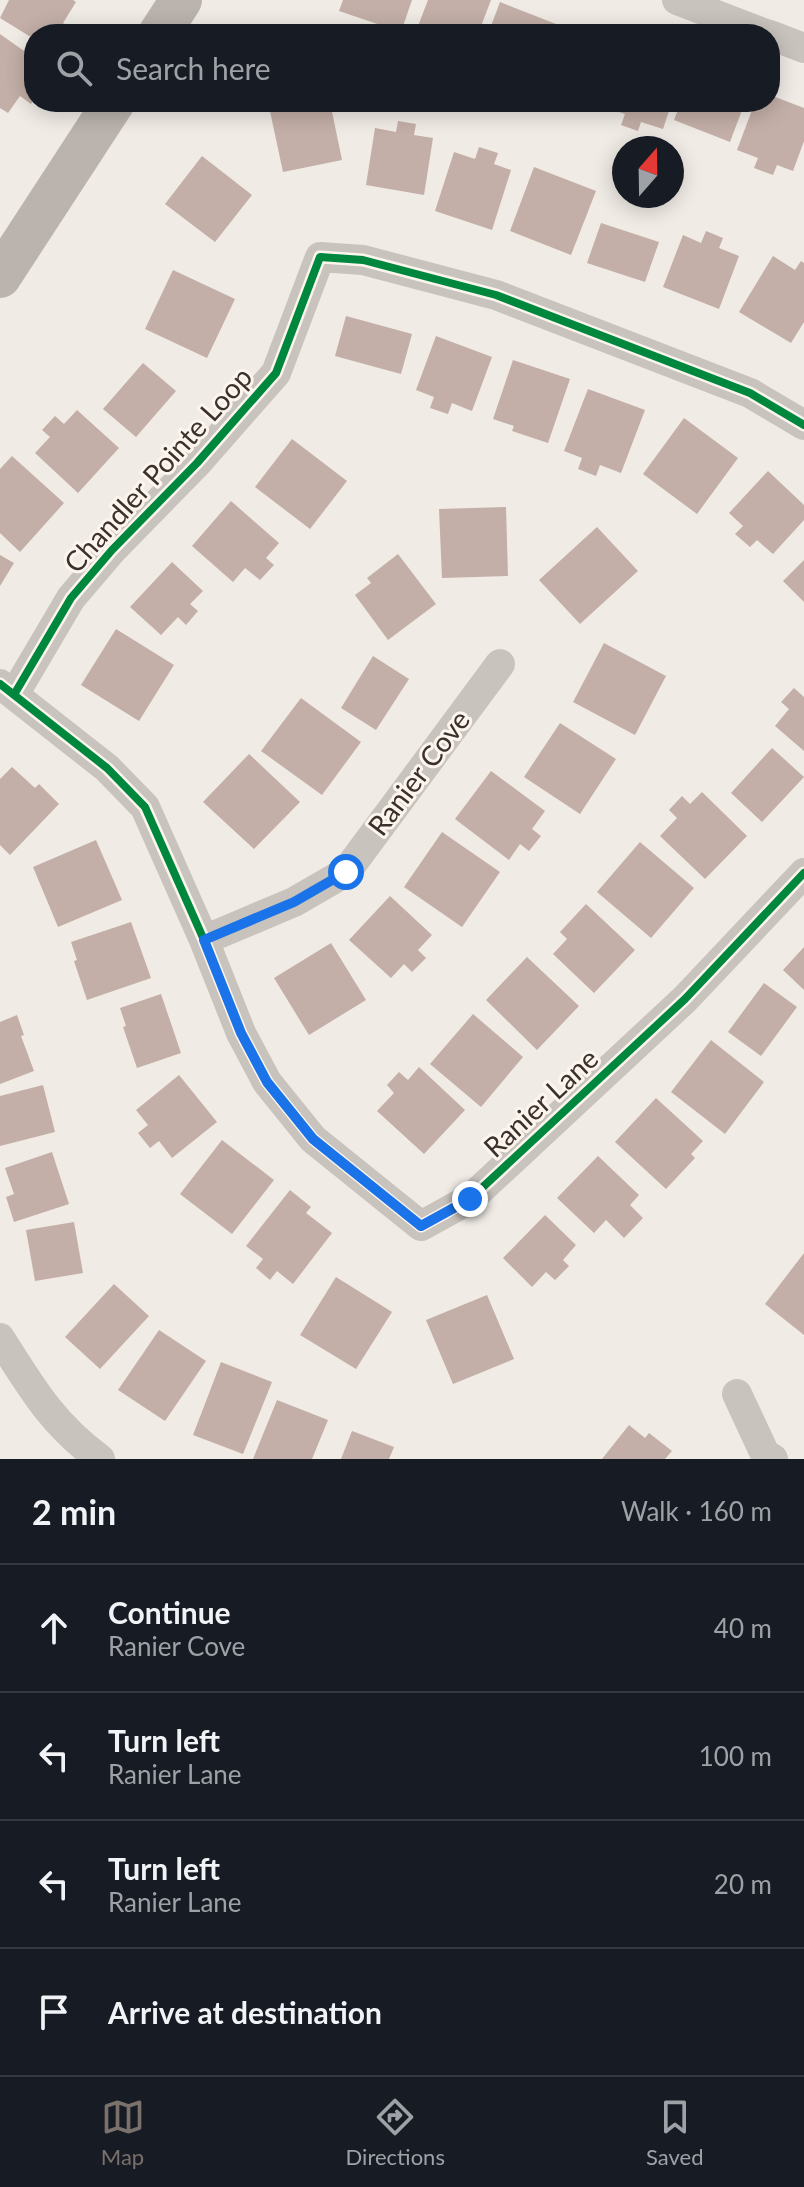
<!DOCTYPE html>
<meta charset="utf-8">
<style>
:root{--surface:#171b24;--page:#20242c;--text:#f1f3f6;--muted:#9ea1a6;--line:#363941;--accent:#7a716c}
body{margin:0;font-family:Lato,sans-serif;background:var(--page);color:var(--text)}
.compass{position:absolute;left:612px;top:136px;width:72px;height:72px;border-radius:50%;background:var(--surface);box-shadow:0 4px 20px #0003;rotate:20deg}
.stop{position:absolute;width:24px;height:24px;margin:-18px;border:6px solid #1a73e8;border-radius:50%;background:#fff}
.stop.end{background:#1a73e8;border-color:#fff;box-shadow:0 2px 8px #0008}
.list{margin:0;padding:0;list-style:none}
h2{display:flex;justify-content:space-between;align-items:center;height:104px;margin:0;padding:0 32px;font-size:34px}
h2 small{font-size:26px;font-weight:400;color:var(--muted)}
.list li{display:grid;grid-template-columns:52px 1fr auto;gap:24px;align-items:center;box-sizing:border-box;height:128px;padding:0 32px;border-top:2px solid var(--line)}
.list b{display:block;font-size:30px;white-space:nowrap}
.list p{margin:0;font-size:26px;white-space:nowrap;color:var(--muted)}
.list em{font-size:26px;font-style:normal;color:var(--muted)}
.icon{flex:none;width:44px;height:44px;fill:none;stroke:currentColor;stroke-width:2;stroke-linecap:round;stroke-linejoin:round}
.map{position:relative;flex:none;width:804px;height:1459px;overflow:hidden}
.search{position:absolute;background:var(--surface);box-shadow:0 4px 20px #0003;left:24px;right:24px;top:24px;height:88px;display:flex;align-items:center;gap:20px;box-sizing:border-box;padding:0 28px;border-radius:32px;color:var(--muted);font-size:30px}
.sheet{height:616px;background:var(--surface)}
nav{display:flex;justify-content:space-around;align-items:center;box-sizing:border-box;height:112px;border-top:2px solid var(--line);background:var(--surface);font-size:22px;color:var(--muted)}
nav a{display:grid;justify-items:center;gap:4px}
nav .on{color:var(--accent)}
.map>svg:first-child{display:block}
</style>
<div class="map">
<svg width="804" height="1459" viewBox="0 0 804 1459">
<rect width="100%" height="100%" fill="#f0ebe5"/>
<!-- building -->
<path fill="#c3afa7" d="M9 0H73L76 2 63 23 67 25 61 34H34V39L0 18Z
M343 0H412L401 32 339 11Z
M428 0H491L478 34H415Z
M500 2 556 24 552 34H488Z
M569 24 597 34H565Z
M0 34 34 58V99L31 104 20 96 8 113 0 108Z
M770 95 804 108V141L793 171 777 165 773 175 754 168 758 158 737 150 755 102H770Z
M268 102H330L342 160 283 172Z
M609 102H672L663 129 641 122 638 131 621 125 625 114 607 108Z
M681 102H745L730 142 674 120Z
M398 121 416 124 414 135 433 138 424 195 366 185 375 128 396 132Z
M479 147 498 153 494 164 511 170 492 230 435 211 454 152 475 159Z
M202 156 252 195 215 242 165 204Z
M534 167 596 191 571 255 510 231Z
M601 223 659 242 645 282 587 263Z
M706 231 723 238 719 248 739 256 719 309 663 287 683 235 701 243Z
M773 256 795 270 801 261 804 263V322L791 343 739 312Z
M173 270 235 299 207 358 145 329Z
M346 316 412 334 401 374 335 356Z
M436 336 492 357 472 411 452 403 448 414 430 408 434 397 416 390Z
M513 360 570 379 548 443 512 431 514 426 493 419Z
M143 363 176 391 136 437 103 409Z
M588 389 645 410 621 473 600 465 596 476 578 469 582 458 564 451Z
M77 410 119 448 78 493 35 453 50 437 42 430 55 416 64 424Z
M684 418 738 458 697 514 643 474Z
M292 439 347 481 310 529 255 487Z
M12 456 64 503 20 552 0 533V469Z
M768 471 804 505V520L773 554 757 540 750 547 735 534 743 526 729 513Z
M231 501 279 543 266 558 274 565 260 580 245 568 233 582 192 546Z
M506 507 508 576 442 578 439 509Z
M597 527 638 571 580 624 539 580Z
M398 554 436 604 388 640 355 595 371 583 367 578Z
M0 555 14 563 0 586Z
M804 560V602L783 581Z
M172 562 203 591 190 604 198 611 186 625 178 617 161 635 130 607Z
M116 629 174 665 139 721 81 685Z
M604 643 666 676 635 735 573 702Z
M373 656 409 679 376 730 341 708Z
M794 688 804 697V751L775 726 789 709 781 702Z
M301 698 361 742 322 795 261 751Z
M560 723 616 759 580 814 524 777Z
M772 748 804 777 762 822 731 793Z
M249 754 300 802 254 849 203 802Z
M12 767 35 788 39 784 59 804 10 855 0 845V779Z
M491 771 545 811 532 829 541 836 529 851 520 844 509 860 455 819Z
M702 792 747 836 705 879 660 836 677 818 669 810 682 796 690 804Z
M442 832 500 872 462 927 404 887Z
M96 840 122 900 58 927 33 867Z
M640 842 694 888 651 938 597 892Z
M390 896 432 935 418 950 426 958 412 972 404 964 391 978 349 940Z
M586 904 635 950 594 993 553 954 567 939 560 932Z
M131 922 151 978 87 1000 74 961 77 960 71 942Z
M331 943 366 1000 309 1035 274 978Z
M804 947V990L783 970Z
M527 957 579 1006 537 1050 486 1000Z
M764 983 797 1007 761 1056 728 1032Z
M161 994 181 1053 137 1068 123 1027 126 1026 120 1008Z
M473 1014 523 1057 481 1107 430 1064Z
M17 1015 24 1035 21 1036 34 1071 0 1084V1022Z
M711 1040 764 1082 725 1134 671 1092Z
M419 1067 465 1110 424 1154 377 1111 394 1093 387 1085 399 1072 408 1080Z
M179 1075 217 1122 172 1158 159 1141 150 1148 138 1133 148 1125 136 1110Z
M43 1085 55 1132 0 1146V1096Z
M656 1098 703 1141 691 1154 695 1158 666 1189 615 1142Z
M222 1140 274 1180 232 1234 180 1194Z
M52 1152 69 1204 14 1222 6 1197 14 1194 5 1168Z
M598 1156 639 1195 630 1205 643 1218 624 1238 606 1220 594 1233 557 1198Z
M290 1190 311 1207 306 1213 332 1233 293 1284 277 1271 270 1280 256 1268 263 1259 246 1246Z
M545 1215 576 1245 563 1260 569 1266 555 1280 546 1272 532 1287 503 1258Z
M74 1222 83 1273 35 1281 26 1230Z
M804 1253V1335L765 1304Z
M336 1277 392 1312 356 1369 300 1335Z
M114 1284 149 1316 100 1369 65 1337Z
M487 1295 514 1359 453 1384 426 1320Z
M159 1330 206 1361 165 1421 118 1390Z
M221 1362 272 1382 243 1454 193 1435Z
M277 1400 328 1420 312 1459H253Z
M629 1425 645 1438 649 1433 672 1451 665 1459H602Z
M352 1431 394 1447 389 1459H341Z"/>
<g fill="none" stroke-linecap="round" stroke-linejoin="round">
<!-- street -->
<path stroke="#c9c3be" stroke-width="30" d="M677 0 766 34
M770 35 804 48
M0 684 107 768 145 807 204 940 241 1033 267 1082 313 1139 421 1226 470 1199 685 999 804 873
M15 693 71 598 112 550 197 463 276 373 320 257 363 260 496 295 750 393 804 425
M204 940 294 902 346 872 500 664
M0 1338C31 1387 52 1424 100 1459
M737 1394 765 1454 773 1459"/>
<!-- secondary -->
<path stroke="#bab3ae" stroke-width="42" d="M159 34 181 0
M0 277 114 102"/>
<!-- cycleway casing -->
<g stroke="#fbf5ee" stroke-width="13">
<path id="cycleway" d="M0 684 107 768 145 807 204 940 241 1033 267 1082 313 1139 421 1226 470 1199 685 999 804 873
M15 693 71 598 112 550 197 463 276 373 320 257 363 260 496 295 750 393 804 425"/>
</g>
<!-- cycleway -->
<use href="#cycleway" stroke="#00873e" stroke-width="8"/>
</g>
<g fill="none" stroke-linecap="round" stroke-linejoin="round">
<!-- route -->
<path stroke="#1a73e8" stroke-width="10" d="M346 872 294 902 204 940 241 1033 267 1082 313 1139 421 1226 470 1199"/>
</g>
<g text-anchor="middle" stroke-width="6" stroke-linejoin="round" paint-order="stroke">
<!-- street labels -->
<g font-size="28" fill="#3b302b" stroke="#fbf5ee">
<text transform="translate(158 470) rotate(-48)" y="10">Chandler Pointe Loop</text>
<text transform="translate(419 773) rotate(-53)" y="10">Ranier Cove</text>
<text transform="translate(541 1103) rotate(-43)" y="10">Ranier Lane</text>
</g>
</g>
</svg>
<svg class="compass" viewBox="-18 -18 36 36"><path d="M0-13l5 13h-10z" fill="#e53935"/><path d="M0 13l5-13h-10z" fill="#9ea1a6"/></svg>
<div class="stop" style="left:346px;top:872px"></div>
<div class="stop end" style="left:470px;top:1199px"></div>
<div class="search"><svg class="icon" aria-label="search" viewBox="0 0 24 24"><circle cx="10" cy="10" r="6"/><path d="M15 15l6 6"/></svg>Search here</div>
</div>
<section class="sheet">
<h2>2 min<small>Walk · 160 m</small></h2>
<ul class="list">
<li><svg class="icon" aria-label="ahead" viewBox="0 0 24 24"><path d="M12 20V5M6 11l6-6 6 6"/></svg><div><b>Continue</b><p>Ranier Cove</p></div><em>40 m</em></li>
<li><svg class="icon" aria-label="left" viewBox="0 0 24 24"><path d="M17 20v-9H6M10 6l-5 5 5 5"/></svg><div><b>Turn left</b><p>Ranier Lane</p></div><em>100 m</em></li>
<li><svg class="icon" aria-label="left" viewBox="0 0 24 24"><path d="M17 20v-9H6M10 6l-5 5 5 5"/></svg><div><b>Turn left</b><p>Ranier Lane</p></div><em>20 m</em></li>
<li><svg class="icon" aria-label="arrive" viewBox="0 0 24 24"><path d="M6 21V4h12l-3 4 3 4H6"/></svg><div><b>Arrive at destination</b></div></li>
</ul>
</section>
<nav>
<a class="on"><svg class="icon" aria-label="map" viewBox="0 0 24 24"><path d="M3 6l6-2 6 2 6-2v14l-6 2-6-2-6 2zM9 4v14M15 6v14"/></svg>Map</a>
<a><svg class="icon" aria-label="directions" viewBox="0 0 24 24"><path d="M12 3l9 9-9 9-9-9zM9 14v-3h6M13 9l2 2-2 2"/></svg>Directions</a>
<a><svg class="icon" aria-label="saved" viewBox="0 0 24 24"><path d="M7 4h10v16l-5-4-5 4z"/></svg>Saved</a>
</nav>
